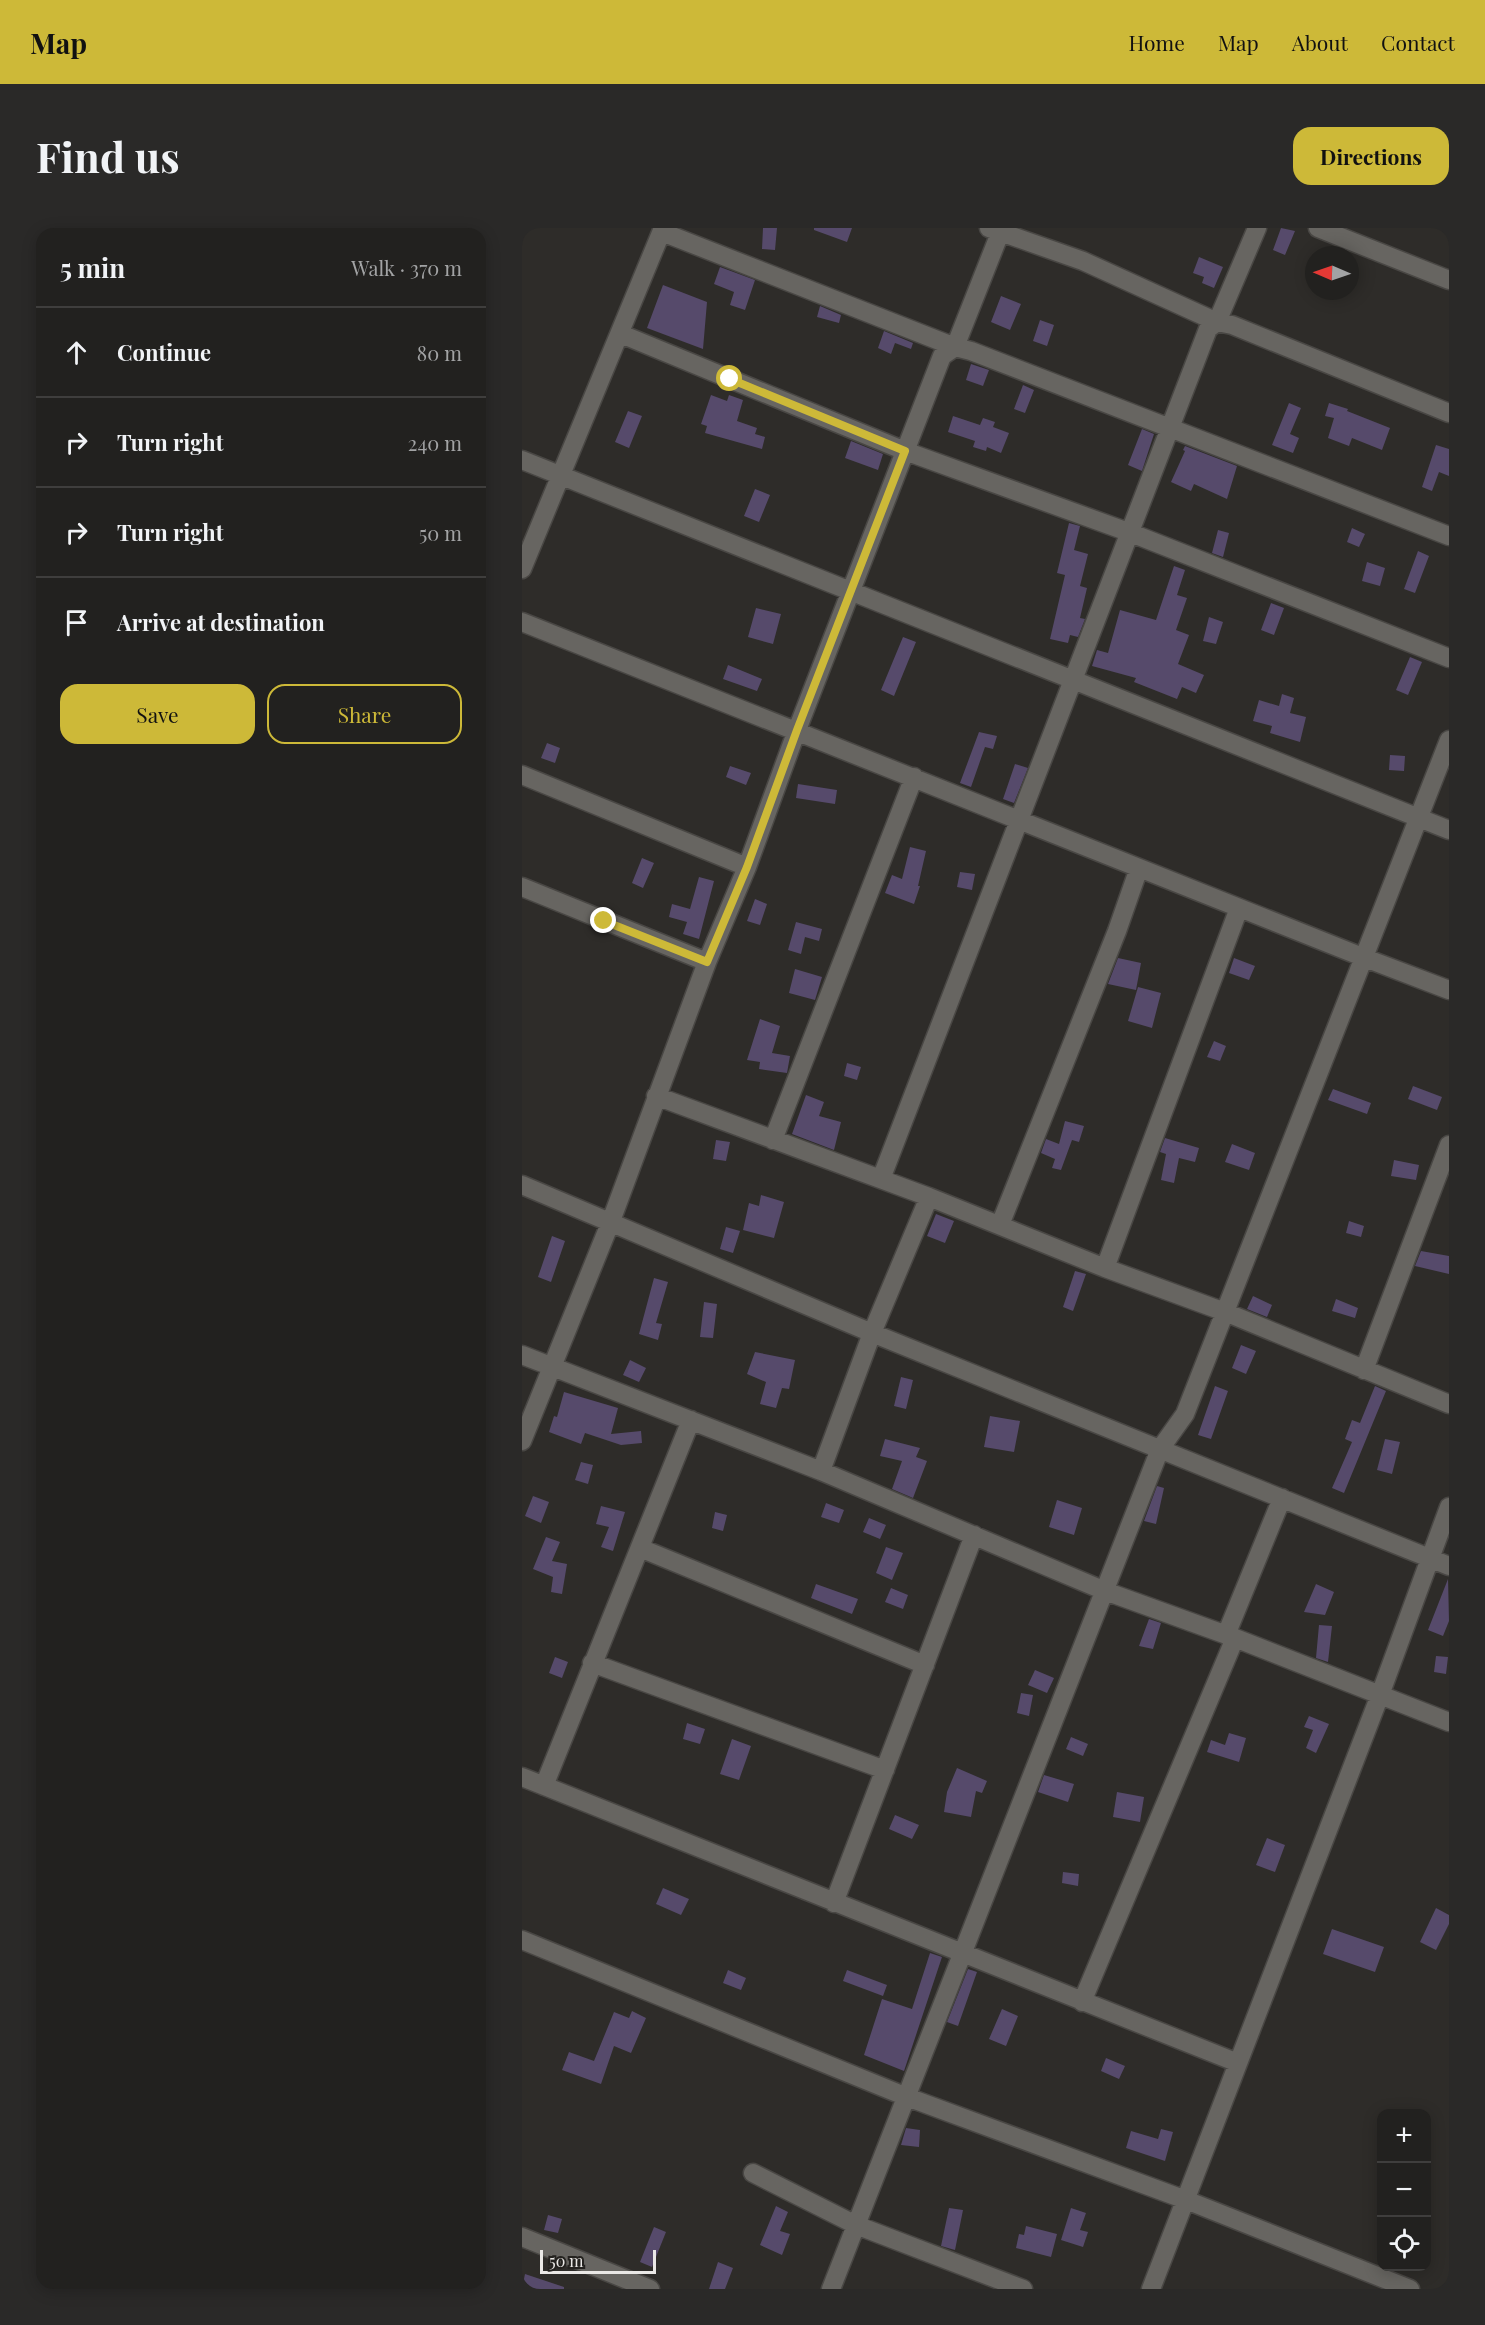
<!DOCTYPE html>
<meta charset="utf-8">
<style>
:root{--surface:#22211f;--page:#2a2928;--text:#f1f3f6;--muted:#a2a3a4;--line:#3f3e3d;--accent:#cdb938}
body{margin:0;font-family:"Playfair Display",serif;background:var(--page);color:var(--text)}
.controls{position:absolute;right:18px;bottom:18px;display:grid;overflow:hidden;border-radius:12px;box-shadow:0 3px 15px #0003}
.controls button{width:54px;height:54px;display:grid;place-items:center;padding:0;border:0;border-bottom:2px solid var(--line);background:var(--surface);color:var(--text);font:30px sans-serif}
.compass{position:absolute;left:783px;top:18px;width:54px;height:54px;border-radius:50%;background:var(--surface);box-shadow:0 3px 15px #0003;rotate:272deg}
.scale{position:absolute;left:18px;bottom:15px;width:116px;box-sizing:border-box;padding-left:6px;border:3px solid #eae8e6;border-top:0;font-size:16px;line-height:21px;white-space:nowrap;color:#eae8e6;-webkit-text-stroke:4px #24221f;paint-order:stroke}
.stop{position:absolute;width:18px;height:18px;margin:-14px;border:4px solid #cdb938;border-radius:50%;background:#fff}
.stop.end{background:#cdb938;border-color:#fff;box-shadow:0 2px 6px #0008}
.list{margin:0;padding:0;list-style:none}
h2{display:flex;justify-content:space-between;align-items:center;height:78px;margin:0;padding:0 24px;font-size:26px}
h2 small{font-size:20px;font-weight:400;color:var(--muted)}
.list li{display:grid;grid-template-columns:39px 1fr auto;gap:18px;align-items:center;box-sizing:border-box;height:90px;padding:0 24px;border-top:2px solid var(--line)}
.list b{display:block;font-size:22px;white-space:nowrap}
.list em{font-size:20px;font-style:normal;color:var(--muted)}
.actions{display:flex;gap:12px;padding:18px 24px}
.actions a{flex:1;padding:14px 0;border:2px solid var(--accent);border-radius:18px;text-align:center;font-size:21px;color:var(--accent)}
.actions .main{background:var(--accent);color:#111}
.icon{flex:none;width:33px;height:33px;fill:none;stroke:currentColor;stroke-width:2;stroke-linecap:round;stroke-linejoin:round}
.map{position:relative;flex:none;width:927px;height:2061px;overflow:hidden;border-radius:18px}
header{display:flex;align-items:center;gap:36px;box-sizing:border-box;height:84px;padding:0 30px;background:var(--accent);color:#111}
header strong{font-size:28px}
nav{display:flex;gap:33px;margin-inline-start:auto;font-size:21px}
.intro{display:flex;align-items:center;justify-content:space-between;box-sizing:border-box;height:144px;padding:0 36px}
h1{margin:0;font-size:42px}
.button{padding:15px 27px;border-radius:18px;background:var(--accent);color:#111;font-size:21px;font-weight:700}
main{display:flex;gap:36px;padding:0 36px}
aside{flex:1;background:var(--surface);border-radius:18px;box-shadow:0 3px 15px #0003}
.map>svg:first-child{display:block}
</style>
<header>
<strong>Map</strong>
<nav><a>Home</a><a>Map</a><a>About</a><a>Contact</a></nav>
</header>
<div class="intro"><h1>Find us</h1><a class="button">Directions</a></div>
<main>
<aside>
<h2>5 min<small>Walk · 370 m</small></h2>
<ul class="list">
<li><svg class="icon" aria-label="ahead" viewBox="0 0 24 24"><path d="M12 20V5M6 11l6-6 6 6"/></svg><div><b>Continue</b></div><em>80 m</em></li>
<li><svg class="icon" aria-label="right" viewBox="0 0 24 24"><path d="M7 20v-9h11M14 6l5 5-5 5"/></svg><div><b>Turn right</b></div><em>240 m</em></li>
<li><svg class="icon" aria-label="right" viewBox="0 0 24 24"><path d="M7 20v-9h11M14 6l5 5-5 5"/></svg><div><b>Turn right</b></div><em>50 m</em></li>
<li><svg class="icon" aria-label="arrive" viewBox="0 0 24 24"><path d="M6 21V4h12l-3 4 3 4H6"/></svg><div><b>Arrive at destination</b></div></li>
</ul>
<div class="actions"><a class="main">Save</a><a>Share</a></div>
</aside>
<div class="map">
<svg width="927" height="2061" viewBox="0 0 927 2061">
<rect width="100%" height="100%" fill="#2e2c29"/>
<!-- building -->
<path fill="#564a6b" d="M241 0H255L253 22 240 21Z
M292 0H330L325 14 292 2Z
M759 0 773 3 763 27 751 22Z
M677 29 701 39 692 60 680 55 682 49 671 45Z
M198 39 233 52 223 82 208 77 212 64 192 56Z
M141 57 185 74 181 121 125 100Z
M479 68 499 76 488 102 469 94Z
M298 78 319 87 317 95 295 89Z
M518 92 532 97 525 118 511 113Z
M362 103 391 115 389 121 373 115 369 126 356 120Z
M449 136 467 142 461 158 444 152Z
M501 157 512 162 503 185 492 181Z
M189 167 205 173 207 167 221 172 215 193 235 200 233 206 243 209 240 221 183 205 185 198 179 196Z
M767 175 779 180 768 206 777 210 771 225 750 217Z
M807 175 826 181 825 183 868 200 860 222 830 210 827 218 806 210 812 190 803 188Z
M106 183 120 188 107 220 93 214Z
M431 188 458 197 461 190 473 194 471 199 487 205 479 225 465 219 464 223 451 219 453 213 426 204Z
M620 201 632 206 620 243 606 237Z
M329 213 361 226 356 242 323 230Z
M914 217 927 221V248L917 244 910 263 900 259Z
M663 218 715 238 705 271 672 256 669 263 649 254 663 223 661 222Z
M233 261 248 267 237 294 222 288Z
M547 295 558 298 552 322 566 326 558 358 565 360 558 390 563 391 556 409 548 407 546 415 528 411 543 347 535 345Z
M830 300 843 306 837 319 825 314Z
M696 302 707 305 701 329 690 325Z
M896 323 907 328 893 365 882 361Z
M845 334 863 340 858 358 840 353Z
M652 338 663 342 655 367 665 370 654 402 667 407 656 436 682 447 674 465 660 459 655 471 612 454 614 450 570 438 575 422 586 425 598 382 634 392Z
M749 375 762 380 752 407 739 402Z
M234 380 259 386 251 416 226 409Z
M687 389 701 394 694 416 681 413Z
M381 409 394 414 372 468 359 462Z
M888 429 900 434 886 467 874 462Z
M206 437 240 451 235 463 201 451Z
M760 466 772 470 768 485 784 489 778 514 748 505 750 498 731 493 737 472 757 478Z
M457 504 475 508 471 521 463 519 449 559 438 555Z
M25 515 38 520 33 535 19 530Z
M868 527 883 528 882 543 867 542Z
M493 536 506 540 492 575 481 571Z
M208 538 229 545 224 557 204 549Z
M276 556 315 562 313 576 274 570Z
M388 619 404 623 396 658H398L392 676 363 665 370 647 380 651Z
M120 630 132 635 121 660 110 655Z
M438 644 453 646 450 662 435 659Z
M177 649 192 653 177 711 161 706 165 694 147 689 150 676 168 681Z
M233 671 245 676 238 697 225 693Z
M274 694 300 701 297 713 283 709 279 726 266 722Z
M596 730 619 735 614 762 586 756Z
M712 730 733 738 727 752 707 745Z
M273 741 300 749 293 772 267 765Z
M616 759 639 765 630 800 606 793Z
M238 791 258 798 250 825 268 828 265 845 237 841 238 834 225 832Z
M692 813 704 818 698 833 685 829Z
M325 835 339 839 335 852 322 848Z
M891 858 920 869 915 882 886 871Z
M811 861 849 875 845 886 806 872Z
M284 867 302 874 297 888 319 894 312 922 270 906Z
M543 893 562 898 557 914 550 912 539 942 530 940 533 931 519 925 524 911 537 916Z
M643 910 677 920 673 934 657 930 652 955 639 952 644 926 638 924Z
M194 912 208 914 204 933 191 931Z
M710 916 733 925 727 942 703 934Z
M872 932 897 937 894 952 869 948Z
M239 967 262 974 252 1010 221 1002 227 975 237 978Z
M414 986 432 993 423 1015 405 1008Z
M827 993 842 998 839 1009 824 1005Z
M204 999 218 1003 211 1025 198 1021Z
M30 1008 43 1013 29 1054 16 1049Z
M899 1023 927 1028V1046L893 1038Z
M553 1043 564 1046 551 1083 541 1079Z
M132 1050 146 1054 134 1095 140 1096 136 1112 117 1106Z
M731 1068 750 1077 745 1089 725 1081Z
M814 1071 836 1080 833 1090 810 1083Z
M182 1074 195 1076 191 1110 178 1109Z
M719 1117 734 1123 724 1146 710 1140Z
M233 1124 273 1132 267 1161 260 1160 254 1180 238 1176 244 1154 225 1146Z
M108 1132 124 1140 117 1154 101 1147Z
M379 1149 391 1152 384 1181 372 1178Z
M693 1158 706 1163 689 1211 676 1207Z
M853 1158 864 1163 822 1265 810 1260 830 1214 823 1211 830 1192 838 1195Z
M42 1164 96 1180 89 1206 119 1203 120 1215 99 1217 63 1205 59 1216 27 1204 32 1188 35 1189Z
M468 1188 498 1193 492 1224 462 1219Z
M363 1211 398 1220 394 1229 405 1233 391 1270 370 1261 380 1233 358 1228Z
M863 1211 878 1214 870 1246 855 1242Z
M59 1234 71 1237 66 1256 53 1252Z
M635 1258 642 1260 634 1296 622 1293Z
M11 1268 27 1274 19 1295 3 1288Z
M535 1272 560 1280 552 1307 527 1299Z
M304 1275 322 1282 317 1295 299 1289Z
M79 1278 103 1284 91 1323 79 1319 87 1299 74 1296Z
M193 1284 205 1287 201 1303 190 1300Z
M347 1290 364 1297 358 1311 341 1304Z
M24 1309 38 1314 30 1333 45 1336 40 1366 29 1364 31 1349 11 1341Z
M364 1319 381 1325 370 1352 354 1345Z
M926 1351 927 1393 921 1408 906 1402Z
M294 1356 336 1371 330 1386 289 1370Z
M794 1356 812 1364 803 1387 782 1384Z
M369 1360 386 1367 381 1381 363 1374Z
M627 1391 639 1395 631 1421 617 1418Z
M797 1397 810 1398 806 1434 794 1430Z
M914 1428 926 1429 924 1446 912 1444Z
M33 1429 46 1434 40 1450 27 1445Z
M513 1442 532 1450 525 1465 506 1457Z
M499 1465 511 1467 507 1488 495 1485Z
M787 1488 807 1496 794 1525 784 1520 791 1502 782 1499Z
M165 1495 183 1501 178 1516 161 1511Z
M707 1505 724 1510 717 1534 685 1524 689 1512 703 1517Z
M549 1509 566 1516 561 1528 544 1521Z
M210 1511 229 1518 217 1552 198 1546Z
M435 1540 465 1553 460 1565 454 1563 449 1589 422 1584 425 1564Z
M522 1547 552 1556 546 1574 516 1564Z
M595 1564 622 1569 618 1594 591 1589Z
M373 1587 397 1597 390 1611 367 1601Z
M745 1610 763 1617 753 1644 734 1637Z
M541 1644 557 1646 556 1658 540 1655Z
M141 1660 167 1671 159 1687 134 1676Z
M914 1680 927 1687V1696L914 1722 898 1714Z
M810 1701 862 1719 853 1744 801 1726Z
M408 1725 420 1729 382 1843 342 1827 360 1771 390 1781Z
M446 1741 455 1744 436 1798 425 1794Z
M206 1742 224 1750 219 1762 201 1755Z
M325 1742 365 1757 361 1768 321 1753Z
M480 1781 496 1788 484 1818 467 1811Z
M110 1783 124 1790 109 1825 92 1818 79 1856 40 1842 47 1824 72 1833 92 1784 107 1790Z
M584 1830 603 1838 597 1851 579 1843Z
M384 1900 398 1902 397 1919 379 1917Z
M639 1901 651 1904 643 1933 604 1920 609 1903 636 1911Z
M254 1978 266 1984 258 2003 268 2006 260 2027 238 2017Z
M427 1980 441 1982 433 2022 419 2018Z
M549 1980 564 1985 558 2002 566 2004 561 2019 539 2012Z
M26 1987 40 1991 36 2005 22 2002Z
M504 1998 535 2006 529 2029 494 2020 497 2006 502 2007Z
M132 1999 144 2004 130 2039 118 2034Z
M196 2034 211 2040 203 2061H187Z
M3 2046 42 2059V2061H0Z"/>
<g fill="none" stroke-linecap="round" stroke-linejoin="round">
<!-- minor casing -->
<g stroke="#494744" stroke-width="21">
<path id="minor" d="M467 0 561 33 695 94 735 0
M796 0 927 52
M140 4 433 119 449 123 927 308
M99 106 383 223 609 305 927 430
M0 232 927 602
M0 341 141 0
M0 394 843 730 927 762
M0 547 225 639
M0 659 185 734
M134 868 407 969 583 1040 703 1084 927 1176
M251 912 392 549
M359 951C468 668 578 385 686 101L695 94 710 97 927 185
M0 957 350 1105 927 1338
M478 997 595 703 617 640
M583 1040 717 680
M0 1127 299 1243 583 1363 713 1410 927 1494
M842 1142 927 917
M0 1213 89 993 185 734 225 639 275 502 420 128 433 119 480 0
M299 1243 350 1105 407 969
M118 1320 403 1437
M704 1407 760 1270
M70 1435 363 1542
M0 1549 716 1835
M22 1558 169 1192
M312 1675 452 1307
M0 1712 385 1869 664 1972 888 2061
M560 1774 713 1410
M231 1945 334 1997 501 2061
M0 2009 128 2061
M309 2061 638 1221 663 1186 927 512
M629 2061 858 1467 927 1279"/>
</g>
<!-- minor -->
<use href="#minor" stroke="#676561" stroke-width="18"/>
</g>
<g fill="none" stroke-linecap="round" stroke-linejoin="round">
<!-- route -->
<path stroke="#cdb938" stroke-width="8" d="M82 693 185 734 225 639 275 502 383 223 208 151"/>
</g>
</svg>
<div class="controls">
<button>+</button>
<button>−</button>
<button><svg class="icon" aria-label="locate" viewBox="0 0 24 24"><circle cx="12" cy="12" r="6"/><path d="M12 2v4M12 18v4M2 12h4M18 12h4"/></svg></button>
</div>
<svg class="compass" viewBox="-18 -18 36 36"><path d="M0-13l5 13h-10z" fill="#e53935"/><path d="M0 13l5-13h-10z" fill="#a2a3a4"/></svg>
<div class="scale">50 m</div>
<div class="stop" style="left:208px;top:151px"></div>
<div class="stop end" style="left:82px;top:693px"></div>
</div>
</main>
